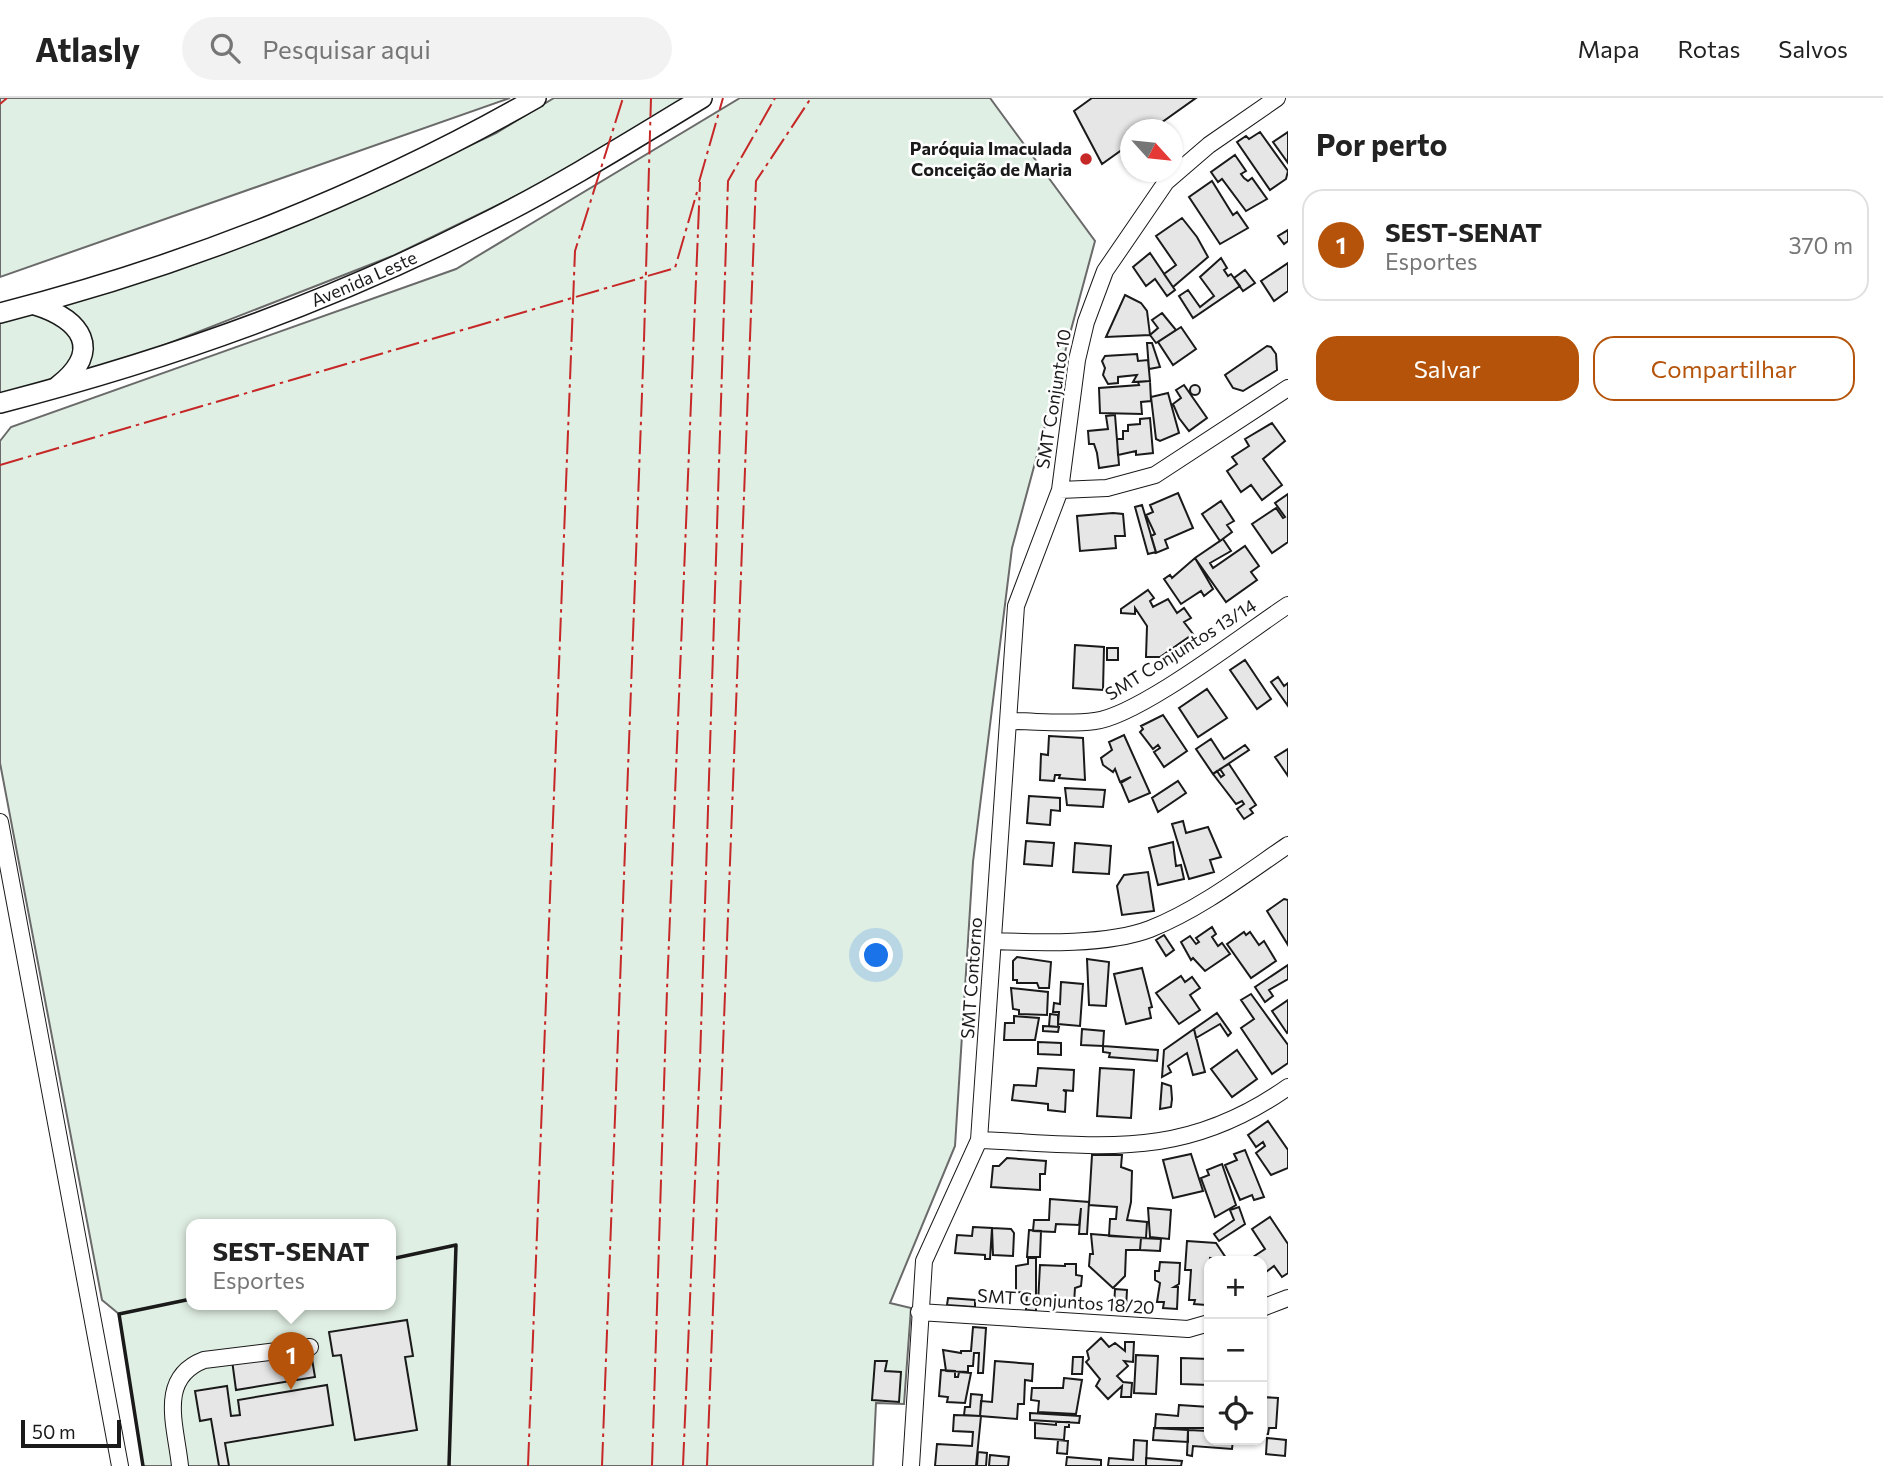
<!DOCTYPE html>
<html lang="pt">
<meta charset="utf-8">
<style>
:root{--surface:#fff;--page:#f2f2f2;--text:#222;--muted:#767676;--line:#e0e0e0;--accent:#b45309}
body{margin:0;font-family:Commissioner,sans-serif;background:var(--page);color:var(--text)}
.controls{position:absolute;right:21px;bottom:21px;display:grid;overflow:hidden;border-radius:14px;box-shadow:0 2px 5px #0004}
.controls button{width:63px;height:63px;display:grid;place-items:center;padding:0;border:0;border-bottom:2px solid var(--line);background:var(--surface);color:var(--text);font:35px sans-serif}
.compass{position:absolute;left:1120px;top:21px;width:63px;height:63px;border-radius:50%;background:var(--surface);box-shadow:0 2px 5px #0004;rotate:117deg}
.scale{position:absolute;left:21px;bottom:18px;width:100px;box-sizing:border-box;padding-left:7px;border:4px solid #1a1a1a;border-top:0;font-size:19px;line-height:24px;white-space:nowrap;color:#1a1a1a;-webkit-text-stroke:5px #fff;paint-order:stroke}
.you{position:absolute;left:877px;top:858px;width:24px;height:24px;margin:-18px;border:5px solid #fff;border-radius:50%;background:#1a73e8;box-shadow:0 0 0 10px #1a73e833}
.badge{display:grid;place-items:center;width:46px;height:46px;border-radius:50%;background:var(--accent);color:#fff;font-size:23px;font-weight:700}
.pin{position:absolute;translate:-50% -58px;filter:drop-shadow(0 2px 4px #0008)}
.pin::after{content:'';position:absolute;top:37px;width:24px;height:21px;background:inherit;clip-path:polygon(0 0,100% 0,50% 100%)}
.popup{position:absolute;left:186px;top:1121px;width:210px;height:91px;box-sizing:border-box;display:grid;place-content:center;border-radius:14px;background:var(--surface);filter:drop-shadow(0 2px 5px #0005);font-size:23px;white-space:nowrap;color:var(--muted)}
.popup b{font-size:26px;color:var(--text)}
.popup::after{content:'';position:absolute;left:50%;top:100%;margin-left:-14px;border:14px solid transparent;border-top-color:var(--surface)}
.list{margin:0;padding:0;list-style:none}
h2{display:flex;justify-content:space-between;align-items:center;height:91px;margin:0;padding:0 28px;font-size:30px}
h2 small{font-size:23px;font-weight:400;color:var(--muted)}
.list li{display:grid;grid-template-columns:46px 1fr auto;gap:21px;align-items:center;box-sizing:border-box;height:112px;margin:0 14px 14px;padding:0 14px;border:2px solid var(--line);border-radius:21px}
.list b{display:block;font-size:26px;white-space:nowrap}
.list p{margin:0;font-size:23px;white-space:nowrap;color:var(--muted)}
.list em{font-size:23px;font-style:normal;color:var(--muted)}
.actions{display:flex;gap:14px;padding:21px 28px}
.actions a{flex:1;padding:16px 0;border:2px solid var(--accent);border-radius:21px;text-align:center;font-size:24px;color:var(--accent)}
.actions .main{background:var(--accent);color:#fff}
.icon{flex:none;width:38px;height:38px;fill:none;stroke:currentColor;stroke-width:2;stroke-linecap:round;stroke-linejoin:round}
.map{position:relative;flex:none;width:1288px;height:1368px;overflow:hidden}
header{display:flex;align-items:center;gap:42px;box-sizing:border-box;height:98px;padding:0 35px;background:var(--surface);border-bottom:2px solid var(--line)}
header strong{font-size:33px}
nav{display:flex;gap:38px;margin-inline-start:auto;font-size:24px}
.search{width:490px;height:63px;background:var(--page);display:flex;align-items:center;gap:18px;box-sizing:border-box;padding:0 24px;border-radius:38px;color:var(--muted);font-size:26px}
main{display:flex}
aside{flex:1;background:var(--surface)}
.map>svg:first-child{display:block}
</style>
<header>
<strong>Atlasly</strong>
<div class="search"><svg class="icon" aria-label="search" viewBox="0 0 24 24"><circle cx="10" cy="10" r="6"/><path d="M15 15l6 6"/></svg>Pesquisar aqui</div>
<nav><a>Mapa</a><a>Rotas</a><a>Salvos</a></nav>
</header>
<main>
<div class="map">
<svg width="1288" height="1368" viewBox="0 0 1288 1368">
<rect width="100%" height="100%" fill="#fff"/>
<!-- green -->
<path fill="#e0efe3" stroke="#6a6a6a" stroke-width="2" fill-rule="evenodd" d="M0 0H510L0 179Z
M554 0H692L547 83 395 157 57 289 81 259 56 211 3 214 365 97 496 35Z
M740 0H990L1095 143 1012 450 973 764 955 1048 890 1205 911 1210 904 1306 876 1305 873 1368H143L119 1216 102 1202 0 665V343L11 329 456 171ZM191 1126H391V1206H191Z
M55 213 82 245 53 292 0 304V216Z"/>
<!-- building -->
<path fill="#e6e6e6" stroke="#1a1a1a" stroke-width="2" d="M1092 0H1196L1151 32H1130V46L1102 66 1074 13Z
M1260 34 1288 73 1286 81 1270 92 1237 44 1246 38 1249 41Z
M1288 34V65L1273 44Z
M1235 57 1246 73 1241 76 1244 80 1248 83 1252 80 1267 101 1246 113 1222 81 1218 84 1211 74Z
M1212 83 1233 117 1237 114 1248 130 1220 146 1189 99Z
M1182 120 1197 139 1208 159 1173 189 1164 176 1176 167 1156 138Z
M1288 132V143L1284 146 1278 138Z
M1150 155 1175 192 1167 198 1155 181 1146 188 1133 169Z
M1221 160 1227 170 1224 172 1228 178 1231 176 1240 188 1193 220 1179 198 1188 192 1200 209 1214 198 1200 179Z
M1288 165V193L1274 203 1261 183Z
M1245 172 1255 185 1243 193 1234 180Z
M1125 197 1141 205 1147 213 1150 237 1106 239Z
M1162 215 1176 232 1156 245 1150 237 1158 230 1152 222Z
M1181 229 1196 251 1173 267 1158 244Z
M1147 245H1152L1160 269 1149 271Z
M1267 248 1271 249 1276 256 1277 272 1243 293 1233 290 1225 277Z
M1137 256 1138 263 1148 262 1150 283 1133 284 1137 277 1118 279V285L1108 286 1103 277 1105 270 1102 263 1105 258Z
M1150 283 1151 303 1141 304 1142 316 1100 315 1099 290 1139 287 1138 284Z
M1184 287 1207 320 1189 333 1179 320 1173 306 1181 300 1176 292Z
M1190 292a5 5 0 1 1 10 0a5 5 0 1 1-10 0Z
M1168 295 1179 335 1160 343 1156 341 1151 299Z
M1115 317 1119 367 1099 370 1097 355 1094 346H1089L1088 333 1108 331 1106 318Z
M1150 320 1153 355 1136 357V353L1118 357 1117 341H1123V333H1128V327L1140 326V321Z
M1272 325 1285 343 1263 361 1282 387 1262 402 1251 387 1241 394 1227 373 1237 366 1232 359 1249 348 1245 341Z
M1178 395 1193 430 1165 442 1168 450 1156 455 1151 438 1155 436 1146 417 1153 414 1150 407Z
M1288 396V444L1272 455 1252 426 1276 410 1283 420 1285 419 1275 405Z
M1221 403 1234 423 1227 427 1232 434 1220 443 1202 416Z
M1142 407 1156 454 1148 456 1135 409Z
M1113 415 1123 416 1125 438H1115L1116 450 1080 453 1077 418Z
M1223 441 1231 453 1210 465 1213 470 1245 448 1259 468 1251 474 1257 482 1226 504 1195 460Z
M1195 460 1213 491 1204 498 1201 493 1181 506 1164 481 1170 477 1172 480Z
M1148 492 1154 500 1150 503 1153 509 1168 501 1177 515 1184 510 1191 520 1184 524 1193 536 1160 559H1146L1147 528 1135 510V516L1121 515V511Z
M1075 547 1104 549 1103 592 1073 590Z
M1107 550H1118V562H1107Z
M1245 562 1271 601 1257 611 1230 572Z
M1278 579 1284 588 1288 585V608L1271 584Z
M1207 591 1227 620 1198 639 1179 610Z
M1163 617 1187 653 1164 669 1154 654 1160 650 1158 647 1153 651 1140 634 1143 631 1141 628Z
M1124 637 1150 695 1129 704 1121 685 1131 679 1120 684 1115 671 1113 674 1103 667 1101 660 1112 652 1109 644Z
M1049 638 1083 640 1085 682 1059 680 1060 677H1055L1054 683 1040 682 1041 656 1048 657Z
M1211 641 1224 661 1245 647 1249 652 1213 676 1196 651Z
M1288 651V678L1275 659Z
M1229 666 1256 707 1250 711 1253 715 1244 721 1237 711 1244 706 1242 703 1236 706 1213 676 1217 673 1221 679 1224 677 1220 671Z
M1178 683 1186 695 1158 714 1152 700Z
M1065 690 1105 692 1103 709 1067 707Z
M1029 698 1060 700V713L1051 712 1050 727 1027 725Z
M1183 723 1186 735 1208 729 1221 759 1210 762 1214 774 1189 781 1172 726Z
M1026 743 1054 745 1052 768 1024 766Z
M1173 744 1176 768 1181 767 1184 781 1158 787 1149 750Z
M1075 745 1111 748 1109 776 1073 774Z
M1148 774 1154 813 1122 817 1117 788 1124 777Z
M1284 801 1288 802V847L1267 813Z
M1212 829 1216 836 1212 839 1218 848 1222 845 1230 856 1205 873 1193 860 1191 862 1181 844 1190 838 1196 846 1199 844 1196 840Z
M1244 834 1246 837 1250 834 1259 847 1264 843 1276 863 1251 880 1227 846Z
M1164 837 1174 852 1166 858 1156 842Z
M1017 859 1051 864 1049 890H1039L1037 885H1017V882H1013V863Z
M1087 861 1109 864 1106 908 1089 907Z
M1288 867V881L1269 892 1273 898 1265 904 1255 889Z
M1142 870 1152 909 1149 910 1151 920 1126 926 1114 876Z
M1181 878 1185 884 1192 879 1200 890 1190 897 1200 912 1179 926 1156 895Z
M1061 884 1083 886 1080 928 1058 926 1059 914H1053L1054 905 1060 906Z
M1011 890 1048 894 1047 917 1019 916V912L1013 911Z
M1251 896 1288 947V965L1272 976 1241 930 1254 921 1241 902Z
M1288 902V934L1287 935 1272 913Z
M1217 915 1231 935 1228 938 1220 926 1196 940 1194 931Z
M1050 916 1058 917V929L1049 928Z
M1014 918 1039 920 1035 942H1004L1005 925H1014Z
M1043 928 1059 929 1058 934 1043 933Z
M1082 931 1104 933 1103 948 1081 947Z
M1194 931 1205 974 1193 977 1187 955 1168 968 1171 974 1162 979 1164 952Z
M1038 944 1061 945V957L1038 956Z
M1103 948 1158 952 1157 963 1109 959 1110 955 1103 954Z
M1237 952 1257 981 1232 999 1211 971Z
M1038 970 1074 972 1073 993 1063 992 1066 994 1065 1014 1048 1012V1006L1012 1002 1014 987 1036 988Z
M1100 970 1134 972 1131 1020 1097 1018Z
M1162 985 1171 988 1172 1001 1171 1009 1160 1011Z
M1268 1023 1288 1052V1070L1271 1077 1256 1055 1265 1048 1263 1044 1256 1049 1248 1037Z
M1245 1052 1264 1099 1254 1102 1252 1097 1240 1102 1225 1067 1237 1062 1234 1056Z
M1191 1056 1203 1093 1173 1100 1163 1062Z
M1092 1057H1122L1121 1069 1132 1073 1131 1104 1127 1122 1147 1124 1146 1140 1109 1138 1110 1121H1116L1117 1109 1089 1107Z
M1007 1060 1046 1063 1045 1076H1040V1092L991 1089 993 1068H999Z
M1222 1066 1236 1107 1215 1119 1201 1080 1209 1077 1207 1072Z
M1050 1101 1089 1104 1087 1136H1079L1081 1110 1079 1127 1056 1126 1055 1134 1033 1133 1034 1122H1049Z
M1239 1109 1245 1126 1219 1143 1214 1136 1234 1122 1230 1112Z
M1148 1110 1171 1112 1169 1141 1150 1139Z
M1270 1119 1288 1146V1175L1282 1179 1274 1168 1262 1177V1163H1247L1265 1151 1252 1131Z
M973 1129 992 1130 990 1161H985V1157L955 1155 957 1137 972 1138Z
M992 1130 1011 1131 1014 1135 1013 1158 993 1157Z
M1029 1132 1041 1133 1040 1159H1027Z
M1091 1136 1141 1140 1140 1152H1126L1125 1178 1113 1190 1089 1168 1090 1156H1093Z
M1141 1140 1161 1141 1160 1153 1140 1152Z
M1187 1143 1216 1145 1228 1163 1210 1160 1206 1207 1194 1206 1195 1202H1189L1191 1172H1185Z
M1028 1160H1036V1213L1026 1212 1027 1195 1016 1194V1168L1028 1166Z
M1160 1164 1180 1165 1179 1186 1174 1189H1178L1177 1211 1163 1210 1164 1204H1157L1160 1185 1155 1182V1173H1159Z
M1065 1166H1076V1177L1082 1178 1081 1188 1075 1190 1074 1205H1038L1040 1167 1065 1168Z
M1115 1191 1127 1192 1126 1210 1114 1209Z
M948 1200 975 1202V1209L947 1207Z
M407 1222 413 1258 405 1259 417 1332 355 1342 341 1257 333 1258 329 1234Z
M973 1229 986 1230 983 1275H978L979 1255H974L973 1268H968V1274L946 1273 943 1252 961 1255V1253H971Z
M1101 1240 1109 1249 1115 1245 1125 1253V1244H1134L1133 1264 1124 1263 1128 1268 1117 1278 1123 1284 1132 1285 1131 1299H1121L1122 1288 1108 1301 1096 1288 1100 1281 1086 1264 1089 1261 1087 1253Z
M310 1249 315 1279 236 1292 232 1262Z
M1136 1257 1158 1258 1156 1296 1134 1295Z
M1073 1259H1083L1082 1276H1072Z
M1181 1260 1209 1261V1287L1181 1286Z
M875 1263H887L885 1273 901 1274 899 1304 872 1302Z
M995 1263 1033 1266 1032 1283 1025 1282 1024 1306H1018L1017 1321 980 1318 981 1303 992 1304Z
M941 1272 955 1273V1279H958L959 1274 971 1275 965 1305 947 1304 948 1299 939 1298Z
M1064 1280 1082 1282 1076 1316 1038 1314 1039 1303 1031 1302 1032 1290H1063Z
M327 1287 333 1327 225 1345 229 1368H219L211 1321 200 1323 195 1293 227 1288 231 1318 240 1317 238 1302Z
M971 1296 982 1297 980 1318 964 1317 965 1309H970Z
M1262 1299 1278 1300 1276 1330H1269L1268 1336H1262Z
M1179 1307 1209 1309V1330H1155L1156 1316 1178 1318Z
M1030 1315 1080 1318 1079 1325 1030 1322Z
M954 1317 981 1318 976 1368H935L937 1346 972 1348 973 1334 953 1333Z
M1056 1324H1069V1329H1065L1064 1342 1035 1340V1325L1056 1327Z
M1154 1330 1188 1332V1344L1153 1342Z
M1188 1332 1209 1333V1342H1233L1232 1351 1193 1348 1192 1358 1187 1357Z
M1267 1340 1286 1342 1285 1358 1266 1356Z
M1058 1342 1068 1343 1067 1356 1057 1355Z
M1134 1342 1147 1343 1146 1368H1108L1109 1360 1133 1362Z
M978 1354 987 1355 986 1368H977Z
M990 1357 1009 1359 1008 1368H989Z
M1067 1359 1101 1362V1368H1066Z
M1146 1360 1182 1363 1181 1368H1146Z"/>
<g fill="none" stroke-linecap="round" stroke-linejoin="round">
<!-- minor casing -->
<g stroke="#1a1a1a" stroke-width="18">
<path id="minor" d="M1060 392 1107 390 1155 377 1288 290
M1008 623C1036 623 1067 627 1095 623 1139 618 1247 534 1288 507
M0 724 120 1368
M995 843C1040 845 1108 847 1150 831 1200 811 1244 777 1288 747
M979 1042C1100 1047 1182 1064 1288 989
M1262 1210 1288 1200
M919 1214 1188 1231 1209 1225
M180 1368C176 1328 157 1280 204 1262L310 1249
M911 1368 924 1163 979 1042 1016 508 1060 392 1077 262 1086 224 1105 173 1166 84 1209 47 1277 0"/>
</g>
<!-- major casing -->
<g stroke="#1a1a1a" stroke-width="22">
<g id="major">
<path d="M35 207C81 221 104 252 58 288"/>
<path d="M0 215C185 168 370 95 536 0"/>
<path id="s1" d="M0 305C164 263 325 206 477 129 554 91 628 45 702 0"/>
</g>
</g>
<!-- minor -->
<use href="#minor" stroke="#fff" stroke-width="16"/>
<!-- major -->
<use href="#major" stroke="#fff" stroke-width="19"/>
<!-- wall -->
<path stroke="#1a1a1a" stroke-width="3.5" d="M391 1161 456 1147 449 1368
M143 1368 119 1216 191 1201"/>
<!-- power -->
<path stroke="#c62828" stroke-width="2" stroke-dasharray="24 5 3.5 5" stroke-linecap="butt" d="M0 6 7 0
M699 84 723 0
M0 367 675 170 697 94
M528 1368 575 153 623 0
M602 1368 644 242 651 0
M652 1368 667 892 700 84
M683 1368 700 963 728 83 775 0
M707 1368 756 83 811 0"/>
</g>
<!-- markers -->
<circle fill="#c62828" stroke="#fff" stroke-width="2.5" cx="1086" cy="61" r="7"/>
<g text-anchor="middle" stroke-width="5" stroke-linejoin="round" paint-order="stroke">
<!-- poi labels -->
<g font-size="18" font-weight="bold" fill="#1a1a1a" stroke="#fff" text-anchor="end">
<text x="1072" y="57">Paróquia Imaculada<tspan x="1072" dy="21">Conceição de Maria</tspan></text>
</g>
<!-- street labels -->
<g font-size="18" fill="#1a1a1a" stroke="#fff">
<text dy="6" stroke="none"><textPath href="#s1" startOffset="385">Avenida Leste</textPath></text>
<text transform="translate(1054 301) rotate(-81)" y="6">SMT Conjunto 10</text>
<text transform="translate(1181 552) rotate(-32)" y="6">SMT Conjuntos 13/14</text>
<text transform="translate(972 880) rotate(-86)" y="6">SMT Contorno</text>
<text transform="translate(1066 1204) rotate(4)" y="6">SMT Conjuntos 18/20</text>
</g>
</g>
</svg>
<div class="controls">
<button>+</button>
<button>−</button>
<button><svg class="icon" aria-label="locate" viewBox="0 0 24 24"><circle cx="12" cy="12" r="6"/><path d="M12 2v4M12 18v4M2 12h4M18 12h4"/></svg></button>
</div>
<svg class="compass" viewBox="-18 -18 36 36"><path d="M0-13l5 13h-10z" fill="#e53935"/><path d="M0 13l5-13h-10z" fill="#767676"/></svg>
<div class="scale">50 m</div>
<div class="you"></div>
<div class="pin badge" style="left:291px;top:1292px">1</div>
<div class="popup"><b>SEST-SENAT</b>Esportes</div>
</div>
<aside>
<h2>Por perto<small></small></h2>
<ul class="list">
<li><span class="badge">1</span><div><b>SEST-SENAT</b><p>Esportes</p></div><em>370 m</em></li>
</ul>
<div class="actions"><a class="main">Salvar</a><a>Compartilhar</a></div>
</aside>
</main>
